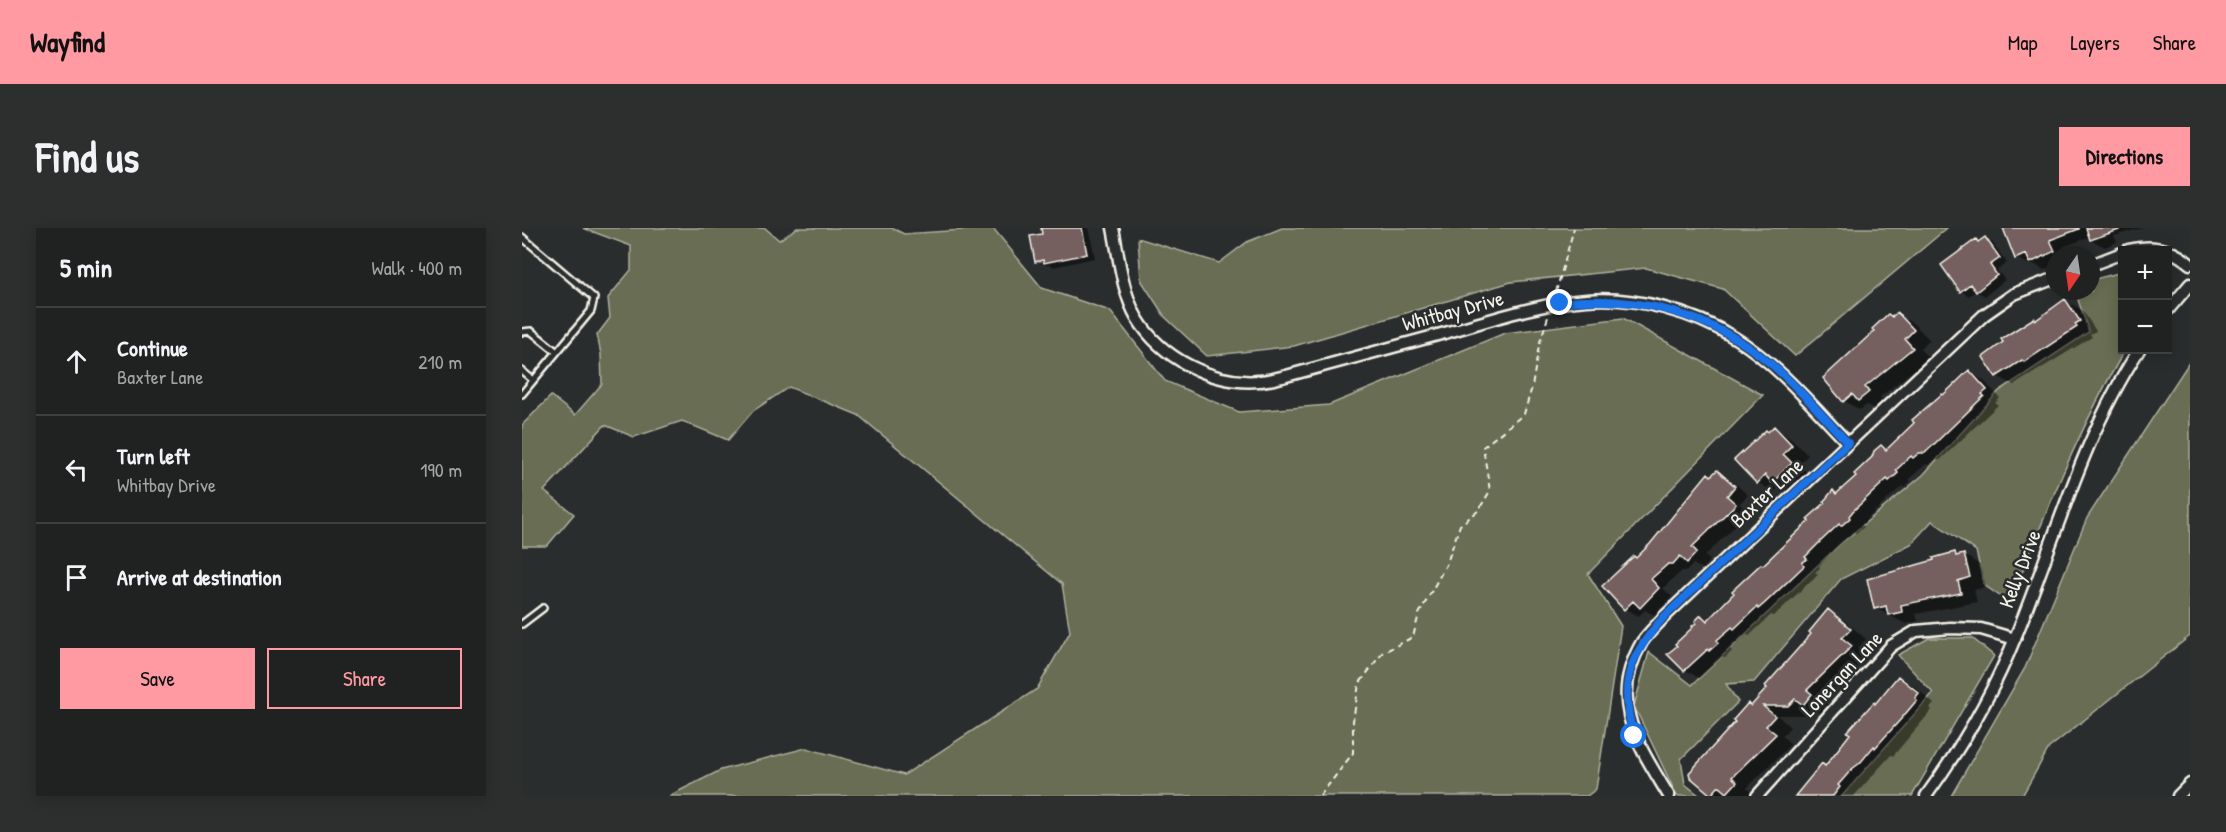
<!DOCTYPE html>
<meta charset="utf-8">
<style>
:root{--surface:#202222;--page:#2d2f2f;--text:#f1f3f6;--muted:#a2a4a5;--line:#3d3f40;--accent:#ff9aa2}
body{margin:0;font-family:"Patrick Hand",sans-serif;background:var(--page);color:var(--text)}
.controls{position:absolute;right:18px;top:18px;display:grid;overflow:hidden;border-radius:0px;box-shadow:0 3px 15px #0003}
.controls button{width:54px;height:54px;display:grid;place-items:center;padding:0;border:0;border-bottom:2px solid var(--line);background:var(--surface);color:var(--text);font:30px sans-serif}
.compass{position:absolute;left:1524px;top:18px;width:54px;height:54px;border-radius:50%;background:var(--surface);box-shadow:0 3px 15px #0003;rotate:193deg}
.stop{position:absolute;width:18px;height:18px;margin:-14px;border:4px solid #1a73e8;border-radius:50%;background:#fff}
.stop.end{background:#1a73e8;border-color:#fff;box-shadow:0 2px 6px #0008}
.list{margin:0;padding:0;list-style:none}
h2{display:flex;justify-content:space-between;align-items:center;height:78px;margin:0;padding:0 24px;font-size:26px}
h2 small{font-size:20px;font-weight:400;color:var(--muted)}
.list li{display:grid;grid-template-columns:39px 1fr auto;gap:18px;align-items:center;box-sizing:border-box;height:108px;padding:0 24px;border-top:2px solid var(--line)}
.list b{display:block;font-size:22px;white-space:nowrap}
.list p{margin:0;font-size:20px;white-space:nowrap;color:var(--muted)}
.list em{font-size:20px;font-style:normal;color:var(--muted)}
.actions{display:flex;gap:12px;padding:18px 24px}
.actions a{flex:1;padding:14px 0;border:2px solid var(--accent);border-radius:0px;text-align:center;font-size:21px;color:var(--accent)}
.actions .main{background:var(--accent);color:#111}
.icon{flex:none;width:33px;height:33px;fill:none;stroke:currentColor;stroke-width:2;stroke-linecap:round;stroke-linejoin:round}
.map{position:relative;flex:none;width:1668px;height:568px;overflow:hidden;border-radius:0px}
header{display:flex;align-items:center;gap:36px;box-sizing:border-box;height:84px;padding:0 30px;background:var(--accent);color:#111}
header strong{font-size:28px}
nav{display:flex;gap:33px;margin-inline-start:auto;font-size:21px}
.intro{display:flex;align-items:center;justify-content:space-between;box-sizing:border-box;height:144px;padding:0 36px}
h1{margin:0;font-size:42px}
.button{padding:15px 27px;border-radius:0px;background:var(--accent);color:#111;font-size:21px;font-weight:700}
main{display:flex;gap:36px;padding:0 36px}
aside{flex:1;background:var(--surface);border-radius:0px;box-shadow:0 3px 15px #0003}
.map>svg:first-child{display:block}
</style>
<header>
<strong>Wayfind</strong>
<nav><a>Map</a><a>Layers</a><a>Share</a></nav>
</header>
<div class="intro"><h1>Find us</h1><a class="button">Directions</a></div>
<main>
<aside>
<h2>5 min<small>Walk · 400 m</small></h2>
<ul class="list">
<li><svg class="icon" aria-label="ahead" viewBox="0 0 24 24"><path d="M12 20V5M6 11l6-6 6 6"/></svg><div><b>Continue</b><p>Baxter Lane</p></div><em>210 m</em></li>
<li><svg class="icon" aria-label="left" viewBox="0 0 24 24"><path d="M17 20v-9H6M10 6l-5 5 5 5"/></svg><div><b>Turn left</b><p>Whitbay Drive</p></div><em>190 m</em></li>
<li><svg class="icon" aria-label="arrive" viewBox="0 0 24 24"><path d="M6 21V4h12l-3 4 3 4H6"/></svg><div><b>Arrive at destination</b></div></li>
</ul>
<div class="actions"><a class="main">Save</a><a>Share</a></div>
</aside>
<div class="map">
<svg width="1668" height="568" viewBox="0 0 1668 568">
<rect width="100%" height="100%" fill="#2a2d2e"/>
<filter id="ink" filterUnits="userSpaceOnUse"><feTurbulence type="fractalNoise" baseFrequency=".0167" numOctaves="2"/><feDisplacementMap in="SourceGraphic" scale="12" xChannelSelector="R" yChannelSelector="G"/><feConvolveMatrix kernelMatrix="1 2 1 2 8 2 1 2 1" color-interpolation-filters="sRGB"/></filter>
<g filter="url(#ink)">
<!-- green -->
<path fill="#676d53" stroke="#aeaf9e" stroke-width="1.5" d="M61 0H243L257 12 275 0H370L382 6 471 0 520 60 588 83 643 153 717 184 807 177 983 105 1101 90 1241 167 1066 346 1099 398 1074 561 1065 568H147L199 542 284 520 382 547 515 461 548 404 540 356 336 187 267 159 231 183 206 212 160 193 112 209 83 197 22 263 52 286 25 318H0V197L29 168 53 187 80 156 79 126 75 107 88 90 86 70 109 42V18Z
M760 0H1425L1273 128 1201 61 1124 40 989 54 772 118 685 128 643 89 619 52 616 10 697 35 725 14Z
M1600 44V122H1603C1556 202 1522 289 1488 375L1462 357 1454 323 1410 293 1389 316 1319 351 1232 454 1204 456 1216 474 1159 531 1163 556 1178 568H1155L1112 478 1127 424 1170 457 1318 316 1401 247 1477 163 1567 104 1553 63H1569V52Z
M1668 133V408L1527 520 1500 568H1429L1503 440 1565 290Z
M1407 410H1450L1472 428 1390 568H1320L1411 465 1376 427Z"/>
<!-- shadow -->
<path fill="#0007" d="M521 0H567L573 30 532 39 528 37H523L515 33 522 7Z
M1484 0H1621L1592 8 1595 14 1583 19 1565 10 1541 19 1544 27H1533V37L1522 42 1512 36 1508 37 1494 30Z
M1463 10 1471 15 1485 35 1475 42 1483 52 1463 68 1454 63 1447 68 1439 63 1457 15Z
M1543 73 1560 82 1574 103 1568 106 1570 109 1492 157 1475 148 1514 93Z
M1375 86 1392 96 1408 112 1398 121 1407 130 1358 169 1363 174 1354 182 1345 177 1338 182 1322 173 1371 90Z
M1447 144 1461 152 1478 170 1473 175 1476 177 1418 232H1412L1407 237 1404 236 1387 251 1389 253 1382 260 1380 258 1345 291 1340 297 1342 299 1334 305 1332 304 1313 321 1297 338 1298 340 1293 344 1296 346 1252 388 1249 387 1227 408 1225 406 1208 421 1210 423 1203 430 1200 429 1177 450 1163 442 1174 399 1179 389 1187 393 1305 275 1311 264 1316 267 1336 248 1359 219 1366 223Z
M1253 200 1269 210 1286 227 1277 236 1285 245 1268 263 1259 258 1252 264 1236 255 1215 232Z
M1195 244 1209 252 1226 267 1217 276 1227 284 1183 328 1188 332 1180 341 1171 336 1165 343H1160L1141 360 1150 369 1132 387 1123 382 1117 388 1103 381 1115 331Z
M1433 325 1438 328 1442 327 1458 337 1464 359 1452 362 1455 374 1394 386 1396 393 1384 396 1353 380 1414 333Z
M1306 383 1323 393 1344 411 1336 420 1345 429 1301 472 1306 477 1298 485 1289 480 1283 487H1255L1268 499 1260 508 1269 516 1225 560 1230 564 1227 568H1194L1190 566 1169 548 1230 479 1291 406Z
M1377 450 1393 459 1412 476 1408 480 1410 482 1371 528 1369 527 1332 568H1272L1304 539Z"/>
<!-- building -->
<path fill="#74615e" stroke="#f4f1e8" stroke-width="1.5" d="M519 0H560L565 26 522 35 521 32 513 34 508 8 520 6Z
M1481 0H1557V1L1528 12 1533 23 1508 35 1504 26 1493 31Z
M1564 0H1597V2L1568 12Z
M1463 9 1478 30 1468 37 1475 47 1454 64 1448 56 1438 64 1419 37 1454 11 1456 14Z
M1543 71 1558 93 1553 96 1555 99 1502 134 1500 132 1474 149 1461 129 1481 114 1479 111 1512 90 1514 92Z
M1375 84 1392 102 1383 111 1391 120 1343 159 1347 164 1336 173 1330 166 1321 174 1301 150 1352 103 1350 101 1366 86 1370 89Z
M1447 142 1465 162 1460 166 1462 168 1403 225H1397L1391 230 1389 228 1374 242 1376 245 1367 253 1365 251 1331 283 1327 288 1328 290 1319 298 1317 296 1299 313 1283 329 1285 331 1280 335 1282 338 1242 376 1236 381 1235 379 1212 401 1210 399 1195 412 1196 415 1187 423 1186 421 1162 443 1145 426 1155 418 1153 416 1171 399 1170 398 1174 395 1173 393 1179 387 1185 393 1212 365 1210 363 1239 336 1241 337 1287 293 1285 291 1303 275 1302 273 1311 262 1314 266 1334 248 1332 246 1350 229 1352 223 1359 217 1364 222 1392 195 1390 192 1420 166 1421 167Z
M1252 198 1270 217 1261 226 1270 235 1250 255 1243 247 1235 256 1212 232 1244 202 1246 204Z
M1195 242 1213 258 1205 268 1214 276 1170 319 1175 324 1165 335 1158 328 1151 336H1146L1129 351 1137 360 1118 380 1111 373 1102 382 1080 358 1112 328 1114 330 1128 316 1186 245 1189 248Z
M1433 324 1434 328 1442 326 1448 349 1436 353 1439 365 1379 377 1380 384 1366 387 1364 378 1352 381 1345 351 1412 332 1411 330Z
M1306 381 1329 401 1320 410 1330 418 1285 462 1290 466 1281 477 1273 471 1266 478H1241L1253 488 1244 498 1254 506 1210 549 1215 554 1205 565 1197 558 1189 567 1168 549 1167 545 1213 494 1211 492 1226 475 1229 478 1245 460 1243 458 1289 406 1287 404Z
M1376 448 1397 465 1393 470 1395 472 1379 491 1353 520 1352 518 1338 535 1330 541 1316 557 1318 559 1311 568H1273L1300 535 1303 538 1328 506 1325 504 1352 474 1353 476Z"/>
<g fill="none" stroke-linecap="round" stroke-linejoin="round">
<!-- lane casing -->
<g stroke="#f4f1e8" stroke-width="10">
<path id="lane" d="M0 9 72 70 69 83 0 166
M0 104 9 103 35 124
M0 143 11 152
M0 396 21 380"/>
</g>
<!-- street casing -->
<g stroke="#f4f1e8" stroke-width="15">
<path id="street" d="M591 0C597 29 600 64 615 90 639 130 691 157 737 153 746 153 755 150 764 148 817 134 870 119 923 105 969 92 1017 75 1065 72 1113 68 1172 84 1213 110 1257 137 1290 178 1326 215
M1606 22C1630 16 1650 20 1668 36
M1569 37 1600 25
M1646 82 1668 56
M1147 568C1116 516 1085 474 1120 414 1126 405 1135 397 1142 389L1462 87 1492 66 1533 50
M1235 568 1369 418 1394 403 1428 400 1459 401 1493 411
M1404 568C1441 517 1470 468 1493 410 1533 313 1560 209 1617 122
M1656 568 1668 556"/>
</g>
<!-- path -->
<path stroke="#f4f1e8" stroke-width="2" stroke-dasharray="6 4.5" stroke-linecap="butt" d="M1034 64 1052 0
M798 568 831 525V493L837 456 860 425 891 409 897 386 925 335 938 297 956 283 968 263 961 219 1002 186 1010 159 1017 117 1026 89"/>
<!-- lane -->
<use href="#lane" stroke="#2a2d2e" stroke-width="5"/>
<!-- street -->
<use href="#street" stroke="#2a2d2e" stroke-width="10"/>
</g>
</g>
<g fill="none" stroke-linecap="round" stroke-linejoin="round" filter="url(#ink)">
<!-- route -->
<path stroke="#1a73e8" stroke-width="8" d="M1038 75C1114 66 1190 86 1249 136 1277 159 1301 189 1326 215L1142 389C1107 428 1096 456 1112 508"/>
</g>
<g text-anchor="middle" stroke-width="5" stroke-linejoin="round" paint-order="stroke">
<!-- street labels -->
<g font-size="21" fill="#f4f1e8" stroke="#2a2d2e">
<text transform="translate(931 83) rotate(-15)" y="7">Whitbay Drive</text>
<text transform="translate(1245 265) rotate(-43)" y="7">Baxter Lane</text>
<text transform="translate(1498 341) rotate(-69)" y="7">Kelly Drive</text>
<text transform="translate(1320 446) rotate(-47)" y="7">Lonergan Lane</text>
</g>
</g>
</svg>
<div class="controls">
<button>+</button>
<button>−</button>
</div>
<svg class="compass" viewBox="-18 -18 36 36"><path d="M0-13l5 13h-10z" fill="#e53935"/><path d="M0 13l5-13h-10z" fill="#a2a4a5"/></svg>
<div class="stop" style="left:1112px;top:508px"></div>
<div class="stop end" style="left:1038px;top:75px"></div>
</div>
</main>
